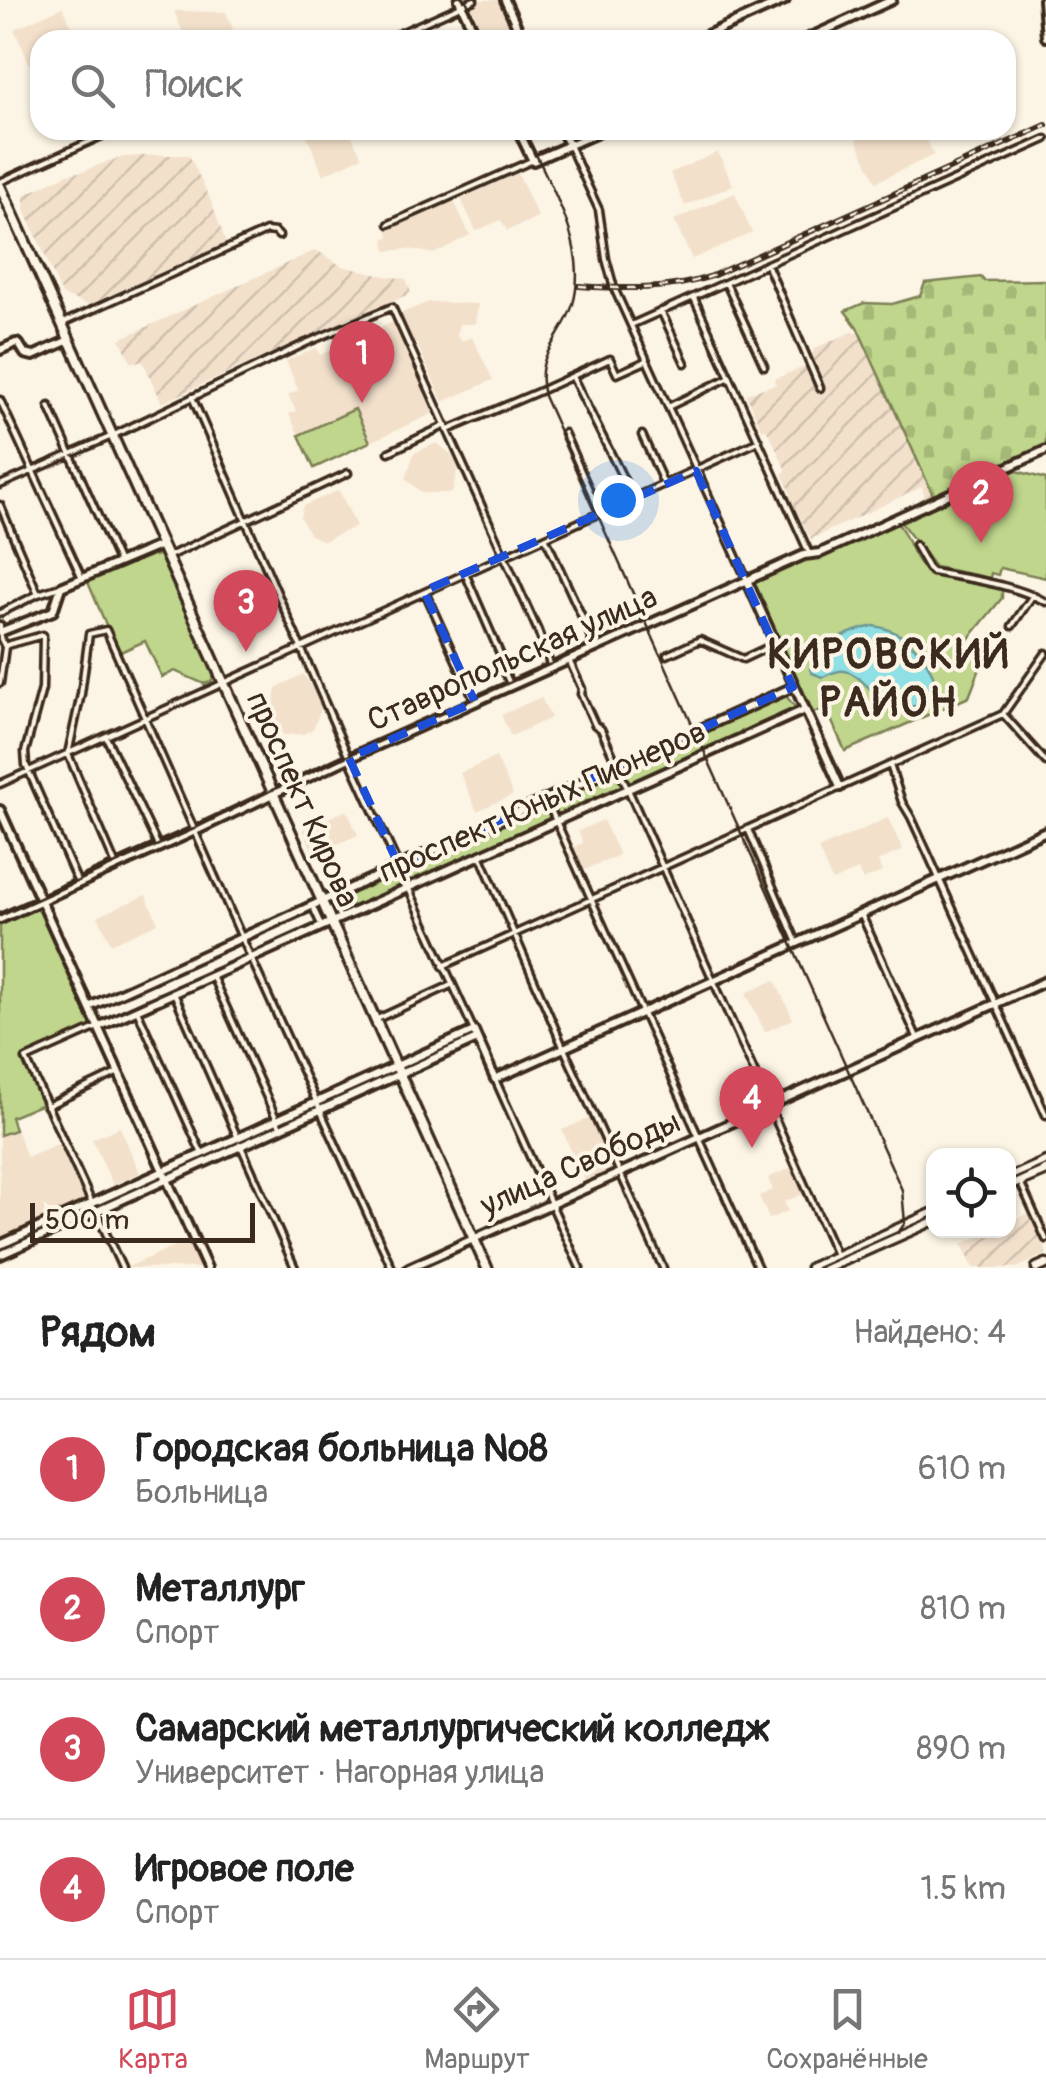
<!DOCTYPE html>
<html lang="ru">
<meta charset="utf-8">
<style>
:root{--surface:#fff;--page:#f6f6f6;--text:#222;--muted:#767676;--line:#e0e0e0;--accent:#d1495b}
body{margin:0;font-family:Pangolin,sans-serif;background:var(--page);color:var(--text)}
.controls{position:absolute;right:30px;bottom:30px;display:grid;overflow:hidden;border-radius:20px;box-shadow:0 2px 8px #0004}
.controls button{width:90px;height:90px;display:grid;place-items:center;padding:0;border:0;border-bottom:2px solid var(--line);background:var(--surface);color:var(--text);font:50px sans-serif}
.scale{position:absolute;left:30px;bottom:25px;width:225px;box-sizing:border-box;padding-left:10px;border:5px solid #3b2a1e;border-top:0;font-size:28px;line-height:35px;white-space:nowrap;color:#3b2a1e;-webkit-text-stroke:8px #fcf5e5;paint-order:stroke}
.you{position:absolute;left:618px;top:500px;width:35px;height:35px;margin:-25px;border:8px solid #fff;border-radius:50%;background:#1a73e8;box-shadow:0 0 0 15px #1a73e833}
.badge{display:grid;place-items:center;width:65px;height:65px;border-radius:50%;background:var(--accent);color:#fff;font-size:32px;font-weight:700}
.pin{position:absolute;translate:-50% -82px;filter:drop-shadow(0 2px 5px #0008)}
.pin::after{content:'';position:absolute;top:52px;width:35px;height:30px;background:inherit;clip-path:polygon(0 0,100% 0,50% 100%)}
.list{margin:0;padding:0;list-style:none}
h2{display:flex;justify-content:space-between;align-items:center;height:130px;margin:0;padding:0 40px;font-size:42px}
h2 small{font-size:32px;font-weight:400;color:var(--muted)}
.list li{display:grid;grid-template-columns:65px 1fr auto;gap:30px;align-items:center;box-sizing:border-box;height:140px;padding:0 40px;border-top:2px solid var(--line)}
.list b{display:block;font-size:38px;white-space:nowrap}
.list p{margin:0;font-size:32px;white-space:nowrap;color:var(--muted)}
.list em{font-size:32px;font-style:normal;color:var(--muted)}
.icon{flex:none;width:55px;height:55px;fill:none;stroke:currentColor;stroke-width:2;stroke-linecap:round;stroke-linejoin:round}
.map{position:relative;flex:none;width:1046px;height:1268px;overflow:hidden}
.search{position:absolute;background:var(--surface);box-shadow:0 2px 8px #0004;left:30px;right:30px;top:30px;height:110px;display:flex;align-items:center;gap:25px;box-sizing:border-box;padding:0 35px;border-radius:30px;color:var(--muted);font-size:38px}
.sheet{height:690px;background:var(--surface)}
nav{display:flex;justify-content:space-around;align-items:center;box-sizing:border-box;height:140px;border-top:2px solid var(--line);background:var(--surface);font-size:28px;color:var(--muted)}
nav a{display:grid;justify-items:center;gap:5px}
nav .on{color:var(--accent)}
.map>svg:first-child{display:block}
</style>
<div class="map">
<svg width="1046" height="1268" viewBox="0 0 1046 1268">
<defs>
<pattern id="industrial-furrows" width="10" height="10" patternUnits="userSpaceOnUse" patternTransform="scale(2.5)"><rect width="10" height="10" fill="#f2e0cb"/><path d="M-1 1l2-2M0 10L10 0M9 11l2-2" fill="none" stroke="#d0c0ae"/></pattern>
<pattern id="cemetery-stones" width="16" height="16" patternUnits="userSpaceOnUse" patternTransform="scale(2.5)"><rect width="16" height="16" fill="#bfd68c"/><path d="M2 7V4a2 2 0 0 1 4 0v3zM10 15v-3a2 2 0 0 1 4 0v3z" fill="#a5b878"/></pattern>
</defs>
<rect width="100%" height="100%" fill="#fcf5e5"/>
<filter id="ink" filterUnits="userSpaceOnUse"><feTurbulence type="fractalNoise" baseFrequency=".01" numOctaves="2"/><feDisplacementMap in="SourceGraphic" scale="20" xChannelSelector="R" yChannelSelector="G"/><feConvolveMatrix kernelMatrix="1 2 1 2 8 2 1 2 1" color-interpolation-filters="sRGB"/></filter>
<g filter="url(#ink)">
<!-- built -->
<path fill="#f2e0cb" d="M476 0H501L519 40H486L469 3Z
M63 7 78 40H40V63L31 67 14 29Z
M174 11 226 12 236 37 227 40H186Z
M321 130H349L362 157 323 175 307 136Z
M874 130H922L934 155 876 182 856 139Z
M718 152 733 185 685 206 670 173Z
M518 173 538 217 507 231 501 220 476 231 461 199Z
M735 193 752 233 692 259 674 220Z
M452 197 470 235 434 254 410 249 386 251 384 239 389 237 387 227Z
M429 302 478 304 475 324H459L457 336 461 341 472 337 493 380 443 402 416 342 412 343 399 314Z
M393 322 436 412 314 468 289 414 296 411 288 395 298 390 286 361 316 348 320 355Z
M437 443 451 454 458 468 452 493H422L406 479 414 453Z
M339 490 356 526 324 541 310 535 300 517 303 506Z
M303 674 319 698 320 712 313 729 303 734 283 735 273 714 276 688Z
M541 697 551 718 511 736 501 715Z
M496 757 513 795 477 811 460 773Z
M347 810 358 835 314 854 303 829Z
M888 818 903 850 878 861 882 872 863 880 858 870 832 881 818 849Z
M603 820 619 855 584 870 574 847 583 843 578 831Z
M146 895 158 923 111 944 98 916Z
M775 980 793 1019 765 1032 746 993Z
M590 1118 612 1168 585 1181 562 1130Z
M13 1122 27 1157 62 1142 89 1200 0 1240V1127Z
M120 1127 140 1173 113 1185 92 1139Z
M793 1167 804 1194 784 1202 788 1211 769 1219 759 1196 773 1190 768 1178Z
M191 1239 205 1268H128V1267Z"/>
<!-- industrial -->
<path fill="url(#industrial-furrows)" d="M157 155H189L211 201 226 243 88 305 62 295 25 210 24 195 68 174 84 171 109 161 124 157Z
M316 250 342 266 374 274 406 279 411 293 370 312 322 330 162 403 143 362H131L120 339Z
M854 331 855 334 859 332 934 497 926 501 922 487 811 539 789 496 791 494 782 474 786 471 772 439 766 429 762 430 746 394 776 384 774 379 812 364 808 355 814 352 813 349Z
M1029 1213 1046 1249V1254L1017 1268H973L962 1244 990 1231 1008 1230 1009 1222Z"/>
<!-- cemetery -->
<path fill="url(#cemetery-stones)" stroke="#7d8055" stroke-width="2.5" d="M981 277 984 281 1046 280V448L934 497 857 327 845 311 864 303 892 304 920 296 925 283Z"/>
<!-- green -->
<path fill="#bfd68c" stroke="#7d8055" stroke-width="2.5" d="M355 409 370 442 314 468 299 435Z
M1009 469 1046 479V578L1000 568 998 575 991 573 990 578 935 567 899 520Z
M892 517C908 531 909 554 923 568L970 576 1002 588V598L967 641 969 650 983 661 969 697 845 751 826 708 808 715 752 584Z
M153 551 155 556 159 554 214 675 212 681 204 684 175 671 162 677 145 641 118 653 87 580Z
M786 696 796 708 342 913 334 897Z
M39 907 95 1028 24 1058 46 1110H43L40 1105 11 1117 15 1130 0 1135V925Z"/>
<!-- water -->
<path fill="#8ee0e5" stroke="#6d9795" stroke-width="2.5" d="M874 626C904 630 929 656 936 685 930 698 921 708 906 707 874 705 865 675 845 671 837 669 829 675 822 677L812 673 810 669C820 644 848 631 874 626Z"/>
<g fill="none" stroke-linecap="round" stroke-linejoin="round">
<!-- street casing -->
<g stroke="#3b2a1e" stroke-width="11">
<path id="street" d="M385 40 474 0
M569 145 599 210 606 259 614 288 746 578
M0 182 115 130
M389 224 531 161
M767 264 820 388
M726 283 764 366
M694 298 809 553
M661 311 685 363
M61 324 266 231 275 232 279 236
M631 325 1046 139
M573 378 633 498
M192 397 349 758 474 1031
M0 400 82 578
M49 406 119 563
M668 407 730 377
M448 430 540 391 610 359 617 374 646 361
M564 433 600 514
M642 435 664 484
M389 452 446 425
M0 485 112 436 306 343 392 307 538 631 551 667
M0 505 38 594
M546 539 589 632 594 649
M915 545 928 568 932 572C970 579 1012 584 1046 602
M167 557 348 473
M465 573 504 663 503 669 511 686
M425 592 475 702
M0 613 38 594 60 587
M0 625 1 639 5 647 0 683
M1012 626 1033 595
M5 647 7 645 43 635 42 689 25 752 26 765 78 883
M667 655 700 640 743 659 775 644
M569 660 582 689 581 694 595 725 601 729 836 1255
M1003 714 1046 762
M106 737 159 848
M890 765 902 802 911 817 928 854 1046 1115
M0 784 759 441
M546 799 758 1268
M748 829 797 943
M481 857 561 1042 663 1268
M116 866 68 754 81 694 89 634 106 630 246 947 392 1268
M330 897 340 918
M312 905 322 927
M861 914 917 1037
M443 966 1003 714 1046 653
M213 978 281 1129
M174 993 237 1136
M137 1010 202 1154
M375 1020 451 985
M495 1079 580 1268
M47 1106 119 1072
M240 1144 295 1268
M1021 1184 1046 1239
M91 1201 26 1059 98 1027
M97 1214 122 1268"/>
</g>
<!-- secondary casing -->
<g stroke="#3b2a1e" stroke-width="14">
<path id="secondary" d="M459 0 478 40
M505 0 523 40
M1043 0 1046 37
M696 40 785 0
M804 40 892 0
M518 130 533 161 604 130
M562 130 569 145
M0 350 16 343 19 344 25 354 33 356 69 340
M747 580 840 787
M0 632 53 611 61 587 161 545
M0 810 207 1268
M0 919 195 831 349 758 804 555 820 553 1046 450
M89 1007 793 687
M98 1027 804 710
M0 1245 474 1031 495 1079 1046 831
M0 1255 477 1039
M409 1268 1046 981"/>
</g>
<!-- primary casing -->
<g stroke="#3b2a1e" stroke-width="15">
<path id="primary" d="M0 186 487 1268
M1008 1179 1046 1162
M1008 1186 1046 1170
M811 1268 934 1213
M826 1268 934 1220
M1037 1268 1046 1264"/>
</g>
<!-- street -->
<use href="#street" stroke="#fcf5e5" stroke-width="4"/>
<!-- secondary -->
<use href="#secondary" stroke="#fcf5e5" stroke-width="6"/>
<!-- primary -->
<use href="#primary" stroke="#fcf5e5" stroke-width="8"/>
<!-- tram -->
<path stroke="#3b2a1e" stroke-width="2.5" d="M466 0 484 40
M524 130C548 182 590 245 573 304 562 341 533 352 544 396L902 1190 905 1223 898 1233
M0 916 194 829 272 790 633 627 641 621 642 612
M1008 1182 1046 1165
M817 1268 934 1216"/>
<!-- rail casing -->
<g stroke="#3b2a1e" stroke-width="6">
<path id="rail" d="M579 286C625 289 668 291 712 276L1046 125"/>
</g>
<!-- rail -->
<use href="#rail" stroke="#fcf5e5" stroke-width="2.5" stroke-dasharray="8" stroke-linecap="butt"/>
</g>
</g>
<!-- marked area -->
<path fill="none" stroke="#1d4ed8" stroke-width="8" stroke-dasharray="20 12" stroke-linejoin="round" d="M696 471 793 687 399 866 349 758 475 702 424 591Z"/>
<g text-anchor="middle" stroke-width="8" stroke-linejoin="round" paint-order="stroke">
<!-- street labels -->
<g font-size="32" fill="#3b2a1e" stroke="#fcf5e5">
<text transform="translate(512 658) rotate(-24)" y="11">Ставропольская улица</text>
<text transform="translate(303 799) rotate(66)" y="11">проспект Кирова</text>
<text transform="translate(542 801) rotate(-24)" y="11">проспект Юных Пионеров</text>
<text transform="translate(580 1163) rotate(-24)" y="11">улица Свободы</text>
</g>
<!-- district labels -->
<g font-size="42" font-weight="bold" letter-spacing="2.5" fill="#3b2a1e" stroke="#fcf5e5">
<text x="889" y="668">КИРОВСКИЙ<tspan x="889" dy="48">РАЙОН</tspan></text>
</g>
</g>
</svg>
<div class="controls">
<button><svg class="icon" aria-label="locate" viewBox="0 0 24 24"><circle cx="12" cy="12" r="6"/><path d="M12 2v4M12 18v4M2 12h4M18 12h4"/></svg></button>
</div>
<div class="scale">500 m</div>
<div class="you"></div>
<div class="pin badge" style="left:362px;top:403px">1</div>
<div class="pin badge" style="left:981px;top:543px">2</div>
<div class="pin badge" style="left:246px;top:652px">3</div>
<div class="pin badge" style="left:752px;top:1148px">4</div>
<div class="search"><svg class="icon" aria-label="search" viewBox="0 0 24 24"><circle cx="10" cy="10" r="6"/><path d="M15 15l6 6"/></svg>Поиск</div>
</div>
<section class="sheet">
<h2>Рядом<small>Найдено: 4</small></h2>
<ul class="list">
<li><span class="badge">1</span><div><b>Городская больница №8</b><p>Больница</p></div><em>610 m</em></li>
<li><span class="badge">2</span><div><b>Металлург</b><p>Спорт</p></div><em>810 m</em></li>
<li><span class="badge">3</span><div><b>Самарский металлургический колледж</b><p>Университет · Нагорная улица</p></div><em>890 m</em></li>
<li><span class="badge">4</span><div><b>Игровое поле</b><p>Спорт</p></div><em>1.5 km</em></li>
</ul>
</section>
<nav>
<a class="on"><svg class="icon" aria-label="map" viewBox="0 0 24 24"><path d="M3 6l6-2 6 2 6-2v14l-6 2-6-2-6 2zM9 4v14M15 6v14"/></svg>Карта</a>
<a><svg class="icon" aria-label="directions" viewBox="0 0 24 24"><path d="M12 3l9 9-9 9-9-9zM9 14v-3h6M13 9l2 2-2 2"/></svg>Маршрут</a>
<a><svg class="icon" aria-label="saved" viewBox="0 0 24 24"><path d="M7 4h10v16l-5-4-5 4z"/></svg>Сохранённые</a>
</nav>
